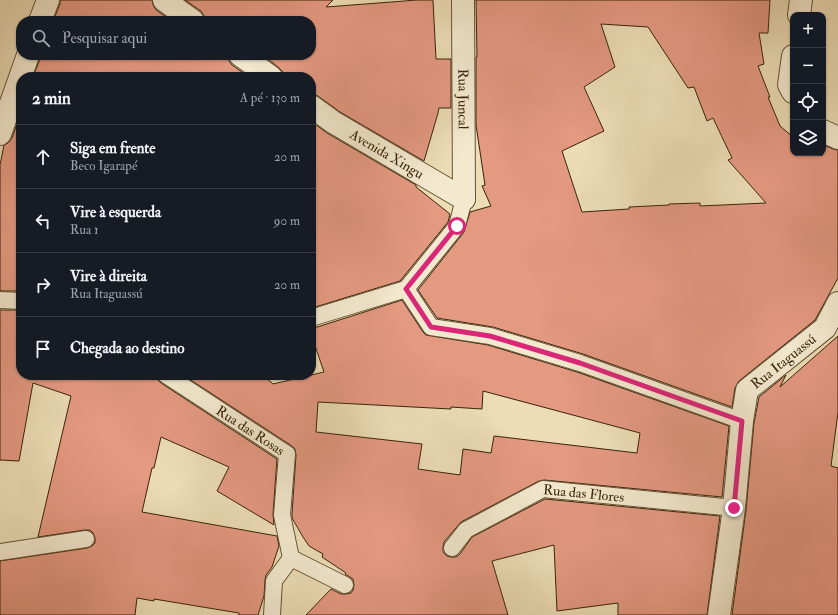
<!DOCTYPE html>
<html lang="pt">
<meta charset="utf-8">
<style>
:root{--surface:#171b24;--page:#242831;--text:#f1f3f6;--muted:#9ea1a6;--line:#363941}
body{margin:0;font-family:"IM FELL Double Pica",serif;background:var(--page);color:var(--text)}
.controls{position:absolute;right:12px;top:12px;display:grid;overflow:hidden;border-radius:8px;box-shadow:0 1px 3px #0004}
.controls button{width:36px;height:36px;display:grid;place-items:center;padding:0;border:0;border-bottom:1px solid var(--line);background:var(--surface);color:var(--text);font:20px sans-serif}
.stop{position:absolute;width:12px;height:12px;margin:-9px;border:3px solid #db2777;border-radius:50%;background:#fff}
.stop.end{background:#db2777;border-color:#fff;box-shadow:0 1px 4px #0008}
.list{margin:0;padding:0;list-style:none}
h2{display:flex;justify-content:space-between;align-items:center;height:52px;margin:0;padding:0 16px;font-size:17px}
h2 small{font-size:13px;font-weight:400;color:var(--muted)}
.list li{display:grid;grid-template-columns:26px 1fr auto;gap:12px;align-items:center;box-sizing:border-box;height:64px;padding:0 16px;border-top:1px solid var(--line)}
.list b{display:block;font-size:15px;white-space:nowrap}
.list p{margin:0;font-size:13px;white-space:nowrap;color:var(--muted)}
.list em{font-size:13px;font-style:normal;color:var(--muted)}
.icon{flex:none;width:22px;height:22px;fill:none;stroke:currentColor;stroke-width:2;stroke-linecap:round;stroke-linejoin:round}
.map{position:relative;flex:none;width:838px;height:615px;overflow:hidden}
.search{position:absolute;background:var(--surface);box-shadow:0 1px 3px #0004;left:16px;top:16px;width:300px;height:44px;display:flex;align-items:center;gap:10px;box-sizing:border-box;padding:0 14px;border-radius:16px;color:var(--muted);font-size:15px}
.panel{position:absolute;background:var(--surface);box-shadow:0 1px 3px #0004;left:16px;top:72px;width:300px;height:308px;border-radius:16px}
.map>svg:first-child{display:block}
</style>
<div class="map">
<svg width="838" height="615" viewBox="0 0 838 615">
<rect width="100%" height="100%" fill="#ecddb5"/>
<filter id="stains"><feTurbulence type="fractalNoise" baseFrequency=".005" numOctaves="4"/><feColorMatrix values="0 0 0 0 .2 0 0 0 0 .09 0 0 0 0 .02 0 0 0 .5 -.17"/></filter>
<radialGradient id="worn" r=".72"><stop offset=".6" stop-color="#630" stop-opacity="0"/><stop offset="1" stop-color="#630" stop-opacity=".3"/></radialGradient>
<!-- building -->
<path fill="#e49981" stroke="#39230a" fill-rule="evenodd" d="M60 0H152L153 5 156 10 172 21H53L60 4Z
M185 0H333L326 7 417 0H433L436 59H451V108H439L438 113 424 161 340 112 318 96 311 94V77H288L278 67 263 55H311V21H205L204 16 201 11Z
M476 0H770L768 33H759L764 64 758 66 770 97H768L780 126 793 137V153H817L822 156 826 146 833 149 838 150V278L815 320 739 381 735 388 732 407 583 354 493 327 437 318 418 290 464 232 470 212 491 206 482 186 485 185 476 125V57H477ZM601 24 648 27 688 88 694 87 707 121 713 118 732 158 728 160 766 203 700 206V203L669 204V205L629 207V209L582 212 562 151 604 131 584 87 615 67Z
M40 55H228L229 61 232 65 249 77H33L40 59Z
M21 112V291H0V165L4 145 8 143 12 138Z
M311 121 327 133 416 185V187L450 214 448 222 400 281 312 308 311 305Z
M402 300 423 332 426 335 488 345 577 372 729 426 722 497 544 480 539 481 461 522 444 542 443 547V552L447 556 451 557H456L460 554 472 537 545 499 720 516 707 615H618V603L557 611 554 545 492 561 508 615H306L331 589 341 594H346L351 593 353 590 354 585 353 579 345 574 346 573 322 557 323 554 309 546 303 537 292 518V514L296 455 295 449 292 446 183 375H263L273 384 324 372 311 334V329ZM483 391 640 433 637 453 494 436 491 453 463 449 460 475 418 469 422 444 316 432 318 402 451 409V407L482 409Z
M0 310H21V375H157L158 380 161 383 277 459 273 514 274 525 217 491 229 467 161 437 154 468H152L142 512 277 536 279 546 272 567 266 575 265 580 264 596 258 615H239V613L154 599V601L137 598 135 615H0V561L87 548 92 546 95 543V538L93 533 90 530H85L38 537 71 396 33 383 19 461 0 460Z
M838 336V412L831 466 838 468V615H732L746 510 754 423 759 397 786 375 780 387Z"/>
<g fill="none" stroke-linecap="round" stroke-linejoin="round">
<!-- lane casing -->
<g stroke="#665235" stroke-width="18">
<g id="lane">
<path d="M406 289 431 327 490 336 580 363 742 421"/>
<path d="M0 300 21 301"/>
<path d="M311 318 406 289 457 226 464 199"/>
<path id="s1" d="M166 375 287 454 282 515 291 558"/>
<path id="s2" d="M452 548 466 530 543 489 734 508"/>
<path d="M0 552 86 539"/>
<path d="M291 558 345 585"/>
<path d="M272 615 274 581 291 558"/>
</g>
</g>
<!-- street casing -->
<g stroke="#665235" stroke-width="24">
<g id="street">
<path d="M164 0 193 21"/>
<path id="s3" d="M463 0 464 199"/>
<path d="M799 15 801 0"/>
<path d="M40 21 48 0"/>
<path d="M240 55 271 77"/>
<path d="M793 56 789 85 793 92"/>
<path id="s4" d="M311 106 333 122 464 199"/>
<path d="M823 131 838 138"/>
<path d="M0 134 28 55"/>
<path id="s5" d="M719 615 734 508 742 421 747 390 825 328 838 303"/>
</g>
</g>
<!-- lane -->
<use href="#lane" stroke="#f3e9cf" stroke-width="16"/>
<!-- street -->
<use href="#street" stroke="#f3e9cf" stroke-width="22"/>
</g>
<g fill="none" stroke-linecap="round" stroke-linejoin="round">
<!-- route -->
<path stroke="#db2777" stroke-width="5" d="M457 226 406 289 431 327 490 336 580 363 742 421 734 508"/>
</g>
<g text-anchor="middle" stroke-width="3.5" stroke-linejoin="round" paint-order="stroke">
<!-- street labels -->
<g font-size="14" fill="#39230a" stroke="#f3e9cf">
<text dy="5" stroke="none"><textPath href="#s3" startOffset="99">Rua Juncal</textPath></text>
<text dy="5" stroke="none"><textPath href="#s4" startOffset="90">Avenida Xingu</textPath></text>
<text dy="5" stroke="none"><textPath href="#s5" startOffset="273">Rua Itaguassú</textPath></text>
<text dy="5" stroke="none"><textPath href="#s1" startOffset="101">Rua das Rosas</textPath></text>
<text dy="5" stroke="none"><textPath href="#s2" startOffset="151">Rua das Flores</textPath></text>
</g>
</g>
<rect width="100%" height="100%" filter="url(#stains)"/>
<rect width="100%" height="100%" fill="url(#worn)"/>
</svg>
<div class="controls">
<button>+</button>
<button>−</button>
<button><svg class="icon" aria-label="locate" viewBox="0 0 24 24"><circle cx="12" cy="12" r="6"/><path d="M12 2v4M12 18v4M2 12h4M18 12h4"/></svg></button>
<button><svg class="icon" aria-label="layers" viewBox="0 0 24 24"><path d="M12 4l9 5-9 5-9-5zM3 14l9 5 9-5"/></svg></button>
</div>
<div class="stop" style="left:457px;top:226px"></div>
<div class="stop end" style="left:734px;top:508px"></div>
<div class="search"><svg class="icon" aria-label="search" viewBox="0 0 24 24"><circle cx="10" cy="10" r="6"/><path d="M15 15l6 6"/></svg>Pesquisar aqui</div>
<section class="panel">
<h2>2 min<small>A pé · 130 m</small></h2>
<ul class="list">
<li><svg class="icon" aria-label="ahead" viewBox="0 0 24 24"><path d="M12 20V5M6 11l6-6 6 6"/></svg><div><b>Siga em frente</b><p>Beco Igarapé</p></div><em>20 m</em></li>
<li><svg class="icon" aria-label="left" viewBox="0 0 24 24"><path d="M17 20v-9H6M10 6l-5 5 5 5"/></svg><div><b>Vire à esquerda</b><p>Rua 1</p></div><em>90 m</em></li>
<li><svg class="icon" aria-label="right" viewBox="0 0 24 24"><path d="M7 20v-9h11M14 6l5 5-5 5"/></svg><div><b>Vire à direita</b><p>Rua Itaguassú</p></div><em>20 m</em></li>
<li><svg class="icon" aria-label="arrive" viewBox="0 0 24 24"><path d="M6 21V4h12l-3 4 3 4H6"/></svg><div><b>Chegada ao destino</b></div></li>
</ul>
</section>
</div>
